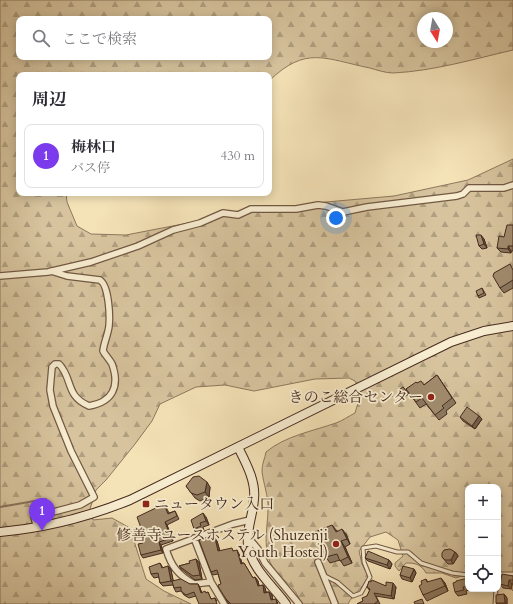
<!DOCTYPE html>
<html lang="ja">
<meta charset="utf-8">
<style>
:root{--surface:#fff;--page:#f2f2f3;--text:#2b2b33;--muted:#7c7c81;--line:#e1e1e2;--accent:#7c3aed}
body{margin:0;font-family:Cardo,"Noto Serif JP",serif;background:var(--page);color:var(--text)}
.controls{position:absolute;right:12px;bottom:12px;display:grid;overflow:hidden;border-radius:8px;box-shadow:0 2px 10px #0003}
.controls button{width:36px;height:36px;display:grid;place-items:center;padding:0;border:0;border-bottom:1px solid var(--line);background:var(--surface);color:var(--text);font:20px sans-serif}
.compass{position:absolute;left:417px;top:12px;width:36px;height:36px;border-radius:50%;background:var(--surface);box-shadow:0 2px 10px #0003;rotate:169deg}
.you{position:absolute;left:336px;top:218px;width:14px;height:14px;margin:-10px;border:3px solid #fff;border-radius:50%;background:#1a73e8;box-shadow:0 0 0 6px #1a73e833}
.badge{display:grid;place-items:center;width:26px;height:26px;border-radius:50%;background:var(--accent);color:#fff;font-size:13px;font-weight:700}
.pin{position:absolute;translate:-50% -33px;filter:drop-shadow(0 1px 2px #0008)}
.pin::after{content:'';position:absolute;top:21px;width:14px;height:12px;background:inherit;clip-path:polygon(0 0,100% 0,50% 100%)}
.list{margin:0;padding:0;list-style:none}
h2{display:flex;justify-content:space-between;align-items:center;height:52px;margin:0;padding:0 16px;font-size:17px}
h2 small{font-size:13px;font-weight:400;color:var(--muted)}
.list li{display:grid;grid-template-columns:26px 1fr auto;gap:12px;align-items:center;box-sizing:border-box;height:64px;margin:0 8px 8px;padding:0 8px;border:1px solid var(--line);border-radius:8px}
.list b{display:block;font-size:15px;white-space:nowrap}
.list p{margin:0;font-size:13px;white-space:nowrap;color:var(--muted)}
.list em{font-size:13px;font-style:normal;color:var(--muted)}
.icon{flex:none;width:22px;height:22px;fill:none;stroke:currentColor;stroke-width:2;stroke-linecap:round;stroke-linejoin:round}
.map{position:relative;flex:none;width:513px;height:604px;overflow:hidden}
.search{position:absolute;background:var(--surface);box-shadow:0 2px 10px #0003;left:16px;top:16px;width:256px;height:44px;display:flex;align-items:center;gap:10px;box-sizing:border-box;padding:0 14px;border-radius:8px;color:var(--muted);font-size:15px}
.panel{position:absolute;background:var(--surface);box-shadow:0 2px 10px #0003;left:16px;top:72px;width:256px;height:124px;border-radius:8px}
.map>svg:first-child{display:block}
</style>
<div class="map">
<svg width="513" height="604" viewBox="0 0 513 604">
<defs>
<pattern id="forest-firs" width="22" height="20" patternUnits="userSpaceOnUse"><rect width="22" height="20" fill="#d7c49e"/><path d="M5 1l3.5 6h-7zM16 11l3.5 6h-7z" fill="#b09f80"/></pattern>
</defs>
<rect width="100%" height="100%" fill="#f5e3b8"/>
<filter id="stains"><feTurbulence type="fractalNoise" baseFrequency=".005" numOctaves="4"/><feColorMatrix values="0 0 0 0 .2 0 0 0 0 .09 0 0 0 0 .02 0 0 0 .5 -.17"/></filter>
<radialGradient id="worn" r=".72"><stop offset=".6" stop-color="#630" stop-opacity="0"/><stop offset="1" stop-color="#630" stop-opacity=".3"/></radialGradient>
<!-- forest -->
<path fill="url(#forest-firs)" stroke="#8e785e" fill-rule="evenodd" d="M0 0H513V50C474 59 434 71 393 73 386 73 377 70 370 68 325 59 306 45 269 81V75H19V193H66L67 202 77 226 91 234 126 235 219 217 326 202 394 196 468 180 513 159V591L498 575V487H468V574L456 578 442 573H426C421 564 415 563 406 563L399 571 395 566V563L403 556 398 540 386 532 370 537 359 551 362 564 369 578C362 588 353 594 348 604H301C296 585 280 580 272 566 261 546 269 524 268 503 267 493 262 477 262 470 262 464 265 458 266 452 285 436 313 431 336 423 342 421 349 416 355 413L361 393 355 381 349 378 315 379 254 391 225 385 196 387 160 404 152 421 135 444 106 480 96 490 90 509 93 520 112 518 130 528 146 579 164 591 191 604H0ZM423 18H447V42H423ZM19 19H269V57H19Z"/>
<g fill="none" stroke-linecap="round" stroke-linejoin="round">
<!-- stream -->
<path stroke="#8c745b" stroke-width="2" d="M0 507 46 499"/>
<!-- lane casing -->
<g stroke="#725944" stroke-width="5">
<path id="lane" d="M498 575V574H513
M325 576 337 582 353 596 361 593 370 577 364 562 363 548 376 546 397 552H408L421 563 452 573 468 575
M495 604 496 589"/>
</g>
<!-- street casing -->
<g stroke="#725944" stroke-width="8">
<path id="street" d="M0 276 48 272 91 262 138 246 173 230 200 223 223 213 238 215 251 209H296L318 205 326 206 343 212 367 207 457 196 463 194 469 188H504L513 185
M37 528 34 517 80 505 94 497 71 451 53 406 50 390 52 367 55 364H59C73 378 65 396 89 406 113 402 120 386 112 364 110 360 106 356 103 351 104 342 108 335 109 326 110 316 109 286 100 280L67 276 51 271
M247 536 258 549 265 563 299 604
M194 538 211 582 224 604
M318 562 335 604
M211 582 194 584C178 575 171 566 166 549L233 524 250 520"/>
</g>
<!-- secondary casing -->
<g stroke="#462b1e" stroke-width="10">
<path id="secondary" d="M238 447C246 463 256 481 254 499 253 515 246 530 248 545 251 568 273 586 286 604
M0 532C45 528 88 517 130 500L451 342 484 331 513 326"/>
</g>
<!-- lane -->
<use href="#lane" stroke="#f8edd1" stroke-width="3"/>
<!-- street -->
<use href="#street" stroke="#f8edd1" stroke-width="5.5"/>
<!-- secondary -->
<use href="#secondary" stroke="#f8edd1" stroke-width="8"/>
</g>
<!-- wall -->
<path fill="#8a785f" stroke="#462b1e" d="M513 225V251H511V253L501 252 497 248 504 237Z
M484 239 487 248 482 249 479 246Z
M513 269V288L504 293 500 288Z
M482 288 486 295 479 298 478 296Z
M437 375 456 403 446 411 447 414 439 420 426 404 420 408 406 389 417 383 424 385Z
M403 387 409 394 403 398 398 391Z
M479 416 482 419 475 429 463 421 460 417Z
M186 486 210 487 209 497 200 501 195 498Z
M166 507 169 513 175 511 179 519 167 525 173 541 161 545 163 553 143 558 141 555Z
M206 517 209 525 203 527 204 530 196 532 194 529Z
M332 525 337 531 346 534 350 544 345 547 352 563 344 566 340 560 330 563 326 557Z
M212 538 217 541 220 551H234L239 554 242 563H244L253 578 255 577 258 581 259 586 263 585 265 588 266 592H269L272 595 273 600 276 599 278 604H229L228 603 226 599 218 574 213 575 211 572Z
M455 552 458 556 453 564H448L442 557Z
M365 558 389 560 392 564 390 569 368 561Z
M196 559 199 562 202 579 195 580 181 569 179 566 190 563Z
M160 563 163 568 168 566 171 570 173 581 190 584H198L200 588 202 593H206L208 592 211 599 215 598 217 601 196 596 189 598 184 595 181 591 176 592 174 588 173 585 163 586 160 583 159 577 154 578 151 574Z
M414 569 416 573 412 582 402 579 400 575Z
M513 576V584H512L511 589 503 588 500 584Z
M468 578V589H472L466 591 467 594 458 596 455 592Z
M426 579 428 582 445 583 448 591 427 601 423 595 422 584Z
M371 582 386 586 396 587 394 599 376 596 380 604H357L363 601 367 596 370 591 367 587Z
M504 594 507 598V604H497L496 603Z"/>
<!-- shaded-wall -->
<path fill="#71614d" stroke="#462b1e" d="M481 235 484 239 487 248 484 244Z
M508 246 511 251V253L508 249Z
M479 416 482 419 475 429 472 426Z
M207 482 210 487 209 497 205 492Z
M203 513 206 517 209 525 206 521Z
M165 522 167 525 173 541 171 538Z
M342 529 346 534 350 544 347 539Z
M215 538 217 541 221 555 218 551Z
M341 541 345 547 352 563 348 557Z
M159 542 161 545 163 553 161 550Z
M237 550 239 554 243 567 241 564Z
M455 552 458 556 453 564 451 560Z
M196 559 199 562 202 579 200 575Z
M389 560 392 564 390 569 387 565Z
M168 566 171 570 174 584 171 581Z
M414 569 416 573 412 582 410 578Z
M255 577 258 581 260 589 258 586Z
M441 578 445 583 448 591 445 586Z
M509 580 512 584 511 589 508 586Z
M393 583 396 587 394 599 391 596Z
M198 584 200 588 203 597 201 593Z
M263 585 265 588 267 596 264 593Z
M269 592 272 595 273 604 271 600Z
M504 594 507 598V604H506L505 603Z"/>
<!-- building -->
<path fill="#a18b6e" stroke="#462b1e" d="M507 225H513V246H508V249L497 248 499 236 504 237Z
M476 235H481L484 244 479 246Z
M510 264 513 270V280L500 288 493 276 494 273Z
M482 288 484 293 478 296 476 291Z
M437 375 452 398 442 406 444 408 435 415 422 398 416 402 406 389 416 382 417 383 421 381 424 385Z
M403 387 407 392 402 396 398 391Z
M467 407 479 416 472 426 460 417Z
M199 476 207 482 205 492 197 495 191 493 186 486 193 477Z
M164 504 168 514 175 511 177 516 165 522 171 538 159 542 161 550 141 555 138 544 143 543 145 539 137 517Z
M203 513 206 521 200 523 201 526 194 529 191 520Z
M332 525 336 532 342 529 347 539 341 541 348 557 340 561 337 554 326 557 315 532Z
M211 536V538H215L218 551 232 548 233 551 237 550 241 564 244 563 253 578 255 577 258 586 263 585 264 593 269 592 271 600 276 599 277 604H231L226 599 219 588 218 585 221 584 217 570 211 572 199 540Z
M450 549 455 552 451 560H445L442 557V553L444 550Z
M368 551 389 560 387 565 365 558Z
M196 559 200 575 193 576 179 566 190 563 189 561Z
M160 563 162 568 168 566 171 581 160 583 158 573 151 574 149 567Z
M403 566 414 569 410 578 400 575Z
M502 574 513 576V580H509L508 586 500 584Z
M441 578 445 586 423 595 419 586 422 584 421 581 426 579 427 582Z
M468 578V586L463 587 464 590 455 592 453 583 456 582V581Z
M181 579 190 584H198L201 593 205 591 206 593 208 592 211 599 215 598 217 604H199L194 592 186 595 181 591V587L174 588 172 581Z
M372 580 386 586V582L393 583 391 596 374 593 378 601 374 604H357L363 601 362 598 367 596 370 589 367 587 369 581 371 582Z
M504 594 505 603H496V595Z
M422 599 424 604H415L414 602Z"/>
<!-- markers -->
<g fill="#8f2418" stroke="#f8edd1" stroke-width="1.5">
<circle cx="431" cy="397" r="4"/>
<rect x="142" y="500" width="8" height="8" rx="2"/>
<circle cx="336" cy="544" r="4"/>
</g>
<g text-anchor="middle" stroke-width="3.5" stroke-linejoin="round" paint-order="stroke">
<!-- poi labels -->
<g font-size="15" fill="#462b1e" stroke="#f8edd1" text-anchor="end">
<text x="423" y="402">きのこ総合センター</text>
<text x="154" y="509" text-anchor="start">ニュータウン入口</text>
<text x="328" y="540">修善寺ユースホステル (Shuzenji<tspan x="328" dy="17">Youth Hostel)</tspan></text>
</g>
</g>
<rect width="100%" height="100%" filter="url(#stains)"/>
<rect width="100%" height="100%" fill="url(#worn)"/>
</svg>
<div class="controls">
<button>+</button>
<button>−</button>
<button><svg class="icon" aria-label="locate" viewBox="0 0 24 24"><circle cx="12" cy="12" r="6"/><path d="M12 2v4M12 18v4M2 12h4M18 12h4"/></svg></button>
</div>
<svg class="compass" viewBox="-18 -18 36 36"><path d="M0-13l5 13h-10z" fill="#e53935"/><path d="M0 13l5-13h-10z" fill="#7c7c81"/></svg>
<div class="you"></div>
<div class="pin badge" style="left:42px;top:531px">1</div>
<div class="search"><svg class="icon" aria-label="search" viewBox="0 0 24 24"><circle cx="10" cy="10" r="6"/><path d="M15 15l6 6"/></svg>ここで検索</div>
<section class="panel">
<h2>周辺<small></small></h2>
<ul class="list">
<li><span class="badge">1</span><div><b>梅林口</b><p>バス停</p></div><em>430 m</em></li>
</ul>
</section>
</div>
